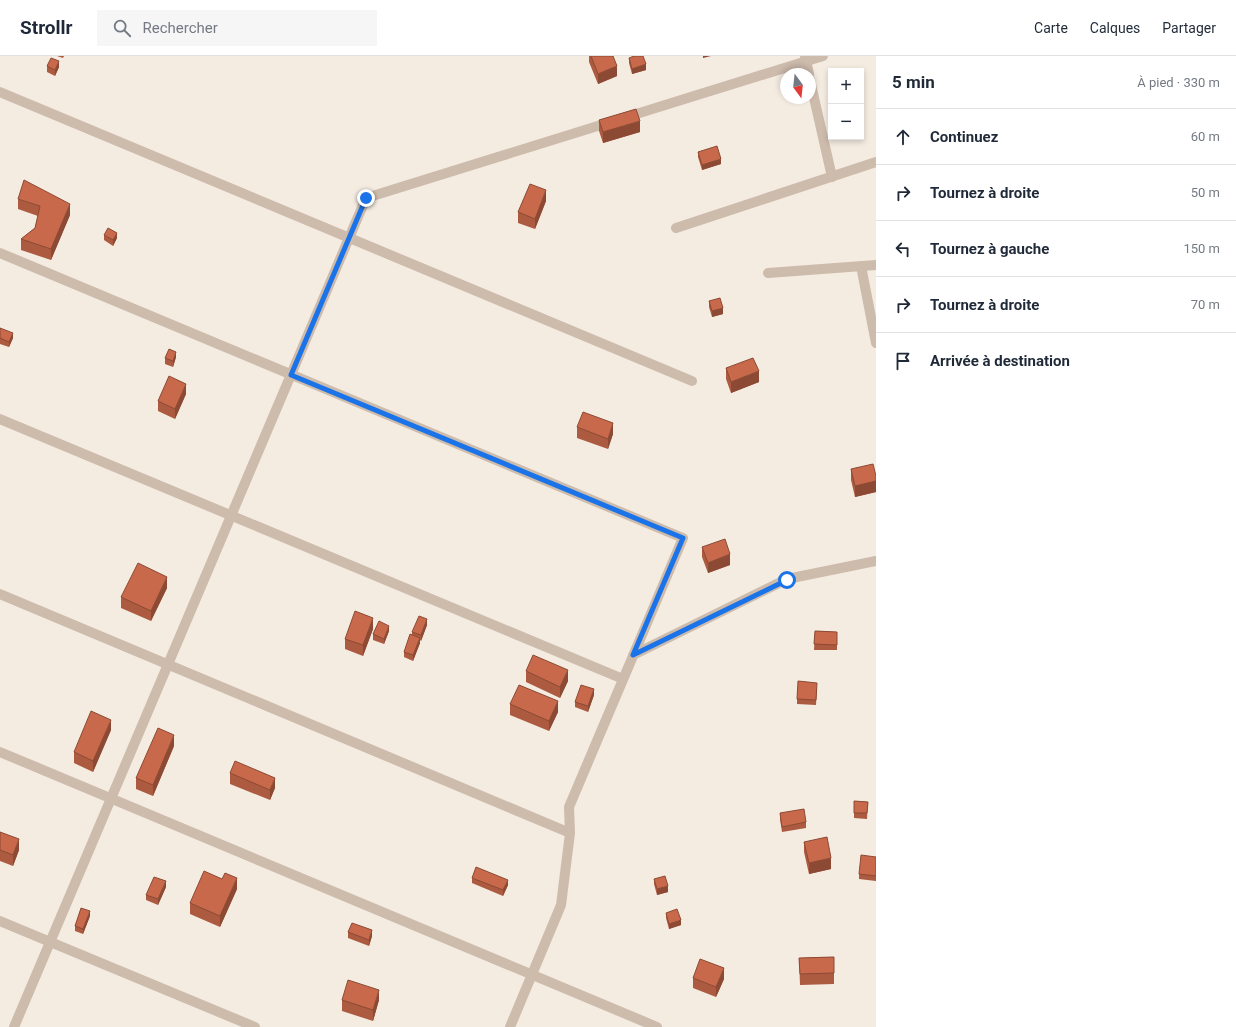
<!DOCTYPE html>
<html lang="fr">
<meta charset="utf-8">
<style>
:root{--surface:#fff;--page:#f6f6f7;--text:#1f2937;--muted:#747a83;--line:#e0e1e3}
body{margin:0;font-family:Roboto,sans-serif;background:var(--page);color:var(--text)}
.controls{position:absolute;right:12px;top:12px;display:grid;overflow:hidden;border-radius:0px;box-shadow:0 2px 6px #0003}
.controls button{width:36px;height:36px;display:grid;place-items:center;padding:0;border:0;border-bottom:1px solid var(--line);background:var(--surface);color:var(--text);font:20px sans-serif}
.compass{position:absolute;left:780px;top:12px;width:36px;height:36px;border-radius:50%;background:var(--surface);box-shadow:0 2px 6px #0003;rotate:165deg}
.stop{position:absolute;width:12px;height:12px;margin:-9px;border:3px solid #1a73e8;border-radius:50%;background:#fff}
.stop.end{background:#1a73e8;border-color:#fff;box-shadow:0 1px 4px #0008}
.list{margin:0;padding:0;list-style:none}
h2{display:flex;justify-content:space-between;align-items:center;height:52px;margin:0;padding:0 16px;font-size:17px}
h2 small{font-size:13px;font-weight:400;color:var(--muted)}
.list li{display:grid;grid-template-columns:26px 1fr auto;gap:12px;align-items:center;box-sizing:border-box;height:56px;padding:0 16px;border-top:1px solid var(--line)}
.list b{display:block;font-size:15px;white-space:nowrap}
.list em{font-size:13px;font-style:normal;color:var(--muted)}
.icon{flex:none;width:22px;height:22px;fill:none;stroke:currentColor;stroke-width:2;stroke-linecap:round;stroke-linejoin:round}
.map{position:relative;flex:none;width:876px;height:971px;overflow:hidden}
header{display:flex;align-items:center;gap:24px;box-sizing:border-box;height:56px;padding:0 20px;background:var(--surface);border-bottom:1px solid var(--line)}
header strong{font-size:19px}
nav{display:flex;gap:22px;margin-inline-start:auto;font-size:14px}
.search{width:280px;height:36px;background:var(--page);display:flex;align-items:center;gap:10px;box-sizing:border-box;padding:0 14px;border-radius:0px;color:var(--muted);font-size:15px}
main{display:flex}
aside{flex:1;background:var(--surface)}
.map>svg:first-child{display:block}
</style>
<header>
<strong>Strollr</strong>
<div class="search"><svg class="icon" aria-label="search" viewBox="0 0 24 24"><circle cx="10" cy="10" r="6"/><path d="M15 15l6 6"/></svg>Rechercher</div>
<nav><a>Carte</a><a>Calques</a><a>Partager</a></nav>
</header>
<main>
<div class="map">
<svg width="876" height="971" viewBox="0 0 876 971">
<rect width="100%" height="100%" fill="#f4ebe1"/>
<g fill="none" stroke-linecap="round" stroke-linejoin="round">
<!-- minor -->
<path stroke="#cdbbac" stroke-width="10" d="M805 0 809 18
M810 24 832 121
M0 36 692 325
M676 172 876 106
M0 197 683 482 569 751 570 777 561 849 510 971
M861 210 876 287
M768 217 876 209
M0 363 623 623
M0 538 570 777
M633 599 787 523 876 505
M0 696 657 971
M0 865 255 971
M14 971 366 142 823 0"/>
</g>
<!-- wall -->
<path fill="#ac5a40" d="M57 0H64L63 2Z
M589 0H613L617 20 598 28 589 6Z
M629 2 646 14 632 18 629 7Z
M47 10 59 11 55 20 47 16Z
M599 64 640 76 603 87 599 75Z
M698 96 721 108 702 114 698 101Z
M18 143 70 159 51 204 21 194V183L35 172 38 160 18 153Z
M546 145 535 173 518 167V156Z
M104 179 117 182 113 190 104 184Z
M709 245 723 258 712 261 709 251Z
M0 272 13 282 9 291 0 288Z
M176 301 173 311 165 308V302Z
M726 312 759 326 731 337 726 323Z
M186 338 175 363 158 355V345Z
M577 371 613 378 608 393 577 382Z
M851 413 876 420V436L855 441 851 424Z
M702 491 730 509 708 517 702 501Z
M167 532 151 565 121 552V541Z
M427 569 421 585 420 584V587L413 605 404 601V596L412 579V576Z
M373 573 363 600 345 593V583Z
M389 575 384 588 373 584V578Z
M815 575 837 576V594H814Z
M526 615 568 625 560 642 526 626Z
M817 632 816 649 797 648V643Z
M594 639 588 656 575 651V646Z
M510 648 558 656 549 675 510 659Z
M111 674 93 716 74 707V696Z
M174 690 153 740 136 733V722Z
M230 717 275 732 270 744 230 728Z
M854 745 868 746 867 763 854 762Z
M780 757 806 766V772L782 776 780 763Z
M0 776 19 794 13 810 0 805Z
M804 786 831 813 809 818 804 796Z
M876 801V825L859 823V818Z
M472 822 508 829 503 840 472 827Z
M654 823 668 836 657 839 654 828Z
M166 831 158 849 146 844V839Z
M237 833 220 871 190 858V847Z
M666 857 681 869 669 873 666 862Z
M90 860 83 878 75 875V870Z
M348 876 372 880 369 890 348 882Z
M834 901V928L800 929 799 902Z
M693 922 724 923 716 941 693 932Z
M342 944H379L373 965 342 955Z"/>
<!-- shaded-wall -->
<path fill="#8c4a34" d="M703 0H711L703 2Z
M59 5V11L55 20V14Z
M646 8V14L632 18V13Z
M617 10V20L598 28V18Z
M640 65V76L603 87V76Z
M721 103V108L702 114V109Z
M546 134V145L535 173V163Z
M70 148V159L51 204V193Z
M117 177V182L113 190V184Z
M723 252V258L712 261V255Z
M13 277V282L9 291V286Z
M176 296V301L173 311V305Z
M759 315V326L731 337V326Z
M186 328V338L175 363V353Z
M613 367V378L608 393V383Z
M876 425V436L855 441V430Z
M730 498V509L708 517V507Z
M167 521V532L151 565V555Z
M373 562V573L363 600V589Z
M427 563V569L421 585V579Z
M389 570V575L384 588V583Z
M420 582V587L413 605V599Z
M568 614V625L560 642V631Z
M594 633V639L588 656V650Z
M558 645V656L549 675V665Z
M111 664V674L93 716V705Z
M174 679V690L153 740V729Z
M275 722V732L270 744V734Z
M19 783V794L13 810V799Z
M831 802V813L809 818V807Z
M237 822V833L220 871V860Z
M508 824V829L503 840V834Z
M166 825V831L158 849V843Z
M668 830V836L657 839V833Z
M90 855V860L83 878V873Z
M681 864V869L669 873V868Z
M372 874V880L369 890V884Z
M724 912V923L716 941V931Z
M379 934V944L373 965V954Z"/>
<!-- building -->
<path fill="#c8694b" stroke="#8c4a34" d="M591 0H613L617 10 598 18Z
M634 0H643L646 8 632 13 629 2Z
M51 2 59 5 55 14 47 10Z
M636 53 640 65 603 76 599 64Z
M717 90 721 103 702 109 698 96Z
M24 124 70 148 51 193 21 183 35 172 40 150 18 143Z
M530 128 546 134 535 163 518 156Z
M108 172 117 177 113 184 104 179Z
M720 242 723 252 712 255 709 245Z
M0 272 13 277 9 286 0 282Z
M169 293 176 296 173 305 165 302Z
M753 302 759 315 731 326 726 312Z
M169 320 186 328 175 353 158 345Z
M583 356 613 367 608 383 577 371Z
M873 408 876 420V425L855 430 851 413Z
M725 483 730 498 708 507 702 491Z
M138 507 167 521 151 555 121 541Z
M355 555 373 562 363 589 345 583Z
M419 560 427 563 421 579 412 576Z
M379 565 389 570 384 583 373 578Z
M815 575 837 576V589L814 588Z
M410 578 420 582 413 599 404 596Z
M533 599 568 614 560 631 526 615Z
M798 625 817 627 816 644 797 643Z
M519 629 558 645 549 665 510 648Z
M581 629 594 633 588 650 575 646Z
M91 655 111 664 93 705 74 696Z
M158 672 174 679 153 729 136 722Z
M235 705 275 722 270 734 230 717Z
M854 745 868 746 867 757H854Z
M804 753 806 766 782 771 780 757Z
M0 776 19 783 13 799 0 794Z
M827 781 831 802 809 807 804 786Z
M861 799 876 801V820L859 818Z
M476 811 508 824 503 834 472 822Z
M204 815 222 823 225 817 237 822 220 860 190 847Z
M665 820 668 830 657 833 654 823Z
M154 821 166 825 158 843 146 839Z
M81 852 90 855 83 873 75 870Z
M677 853 681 864 669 868 666 857Z
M352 867 372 874 369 884 348 876Z
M834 901V917L800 918 799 902Z
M700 903 724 912 716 931 693 922Z
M348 924 379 934 373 954 342 944Z"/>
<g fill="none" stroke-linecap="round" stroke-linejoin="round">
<!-- route -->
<path stroke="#1a73e8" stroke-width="5" d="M366 142 291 319 683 482 633 599 787 524"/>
</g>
</svg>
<div class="controls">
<button>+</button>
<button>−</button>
</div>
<svg class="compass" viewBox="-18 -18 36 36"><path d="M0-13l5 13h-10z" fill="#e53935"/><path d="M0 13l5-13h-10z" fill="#747a83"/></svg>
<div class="stop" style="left:787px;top:524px"></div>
<div class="stop end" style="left:366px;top:142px"></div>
</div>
<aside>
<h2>5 min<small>À pied · 330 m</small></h2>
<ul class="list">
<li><svg class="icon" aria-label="ahead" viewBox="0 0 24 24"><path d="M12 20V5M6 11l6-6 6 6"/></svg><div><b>Continuez</b></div><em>60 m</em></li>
<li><svg class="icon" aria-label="right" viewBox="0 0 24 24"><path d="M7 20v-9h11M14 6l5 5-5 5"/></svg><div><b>Tournez à droite</b></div><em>50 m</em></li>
<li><svg class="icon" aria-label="left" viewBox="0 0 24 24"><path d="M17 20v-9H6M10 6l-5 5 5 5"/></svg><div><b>Tournez à gauche</b></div><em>150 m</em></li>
<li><svg class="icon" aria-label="right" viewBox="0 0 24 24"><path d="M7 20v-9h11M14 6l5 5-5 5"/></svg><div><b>Tournez à droite</b></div><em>70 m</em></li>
<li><svg class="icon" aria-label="arrive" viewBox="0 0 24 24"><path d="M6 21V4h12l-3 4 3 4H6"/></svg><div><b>Arrivée à destination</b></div></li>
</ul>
</aside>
</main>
